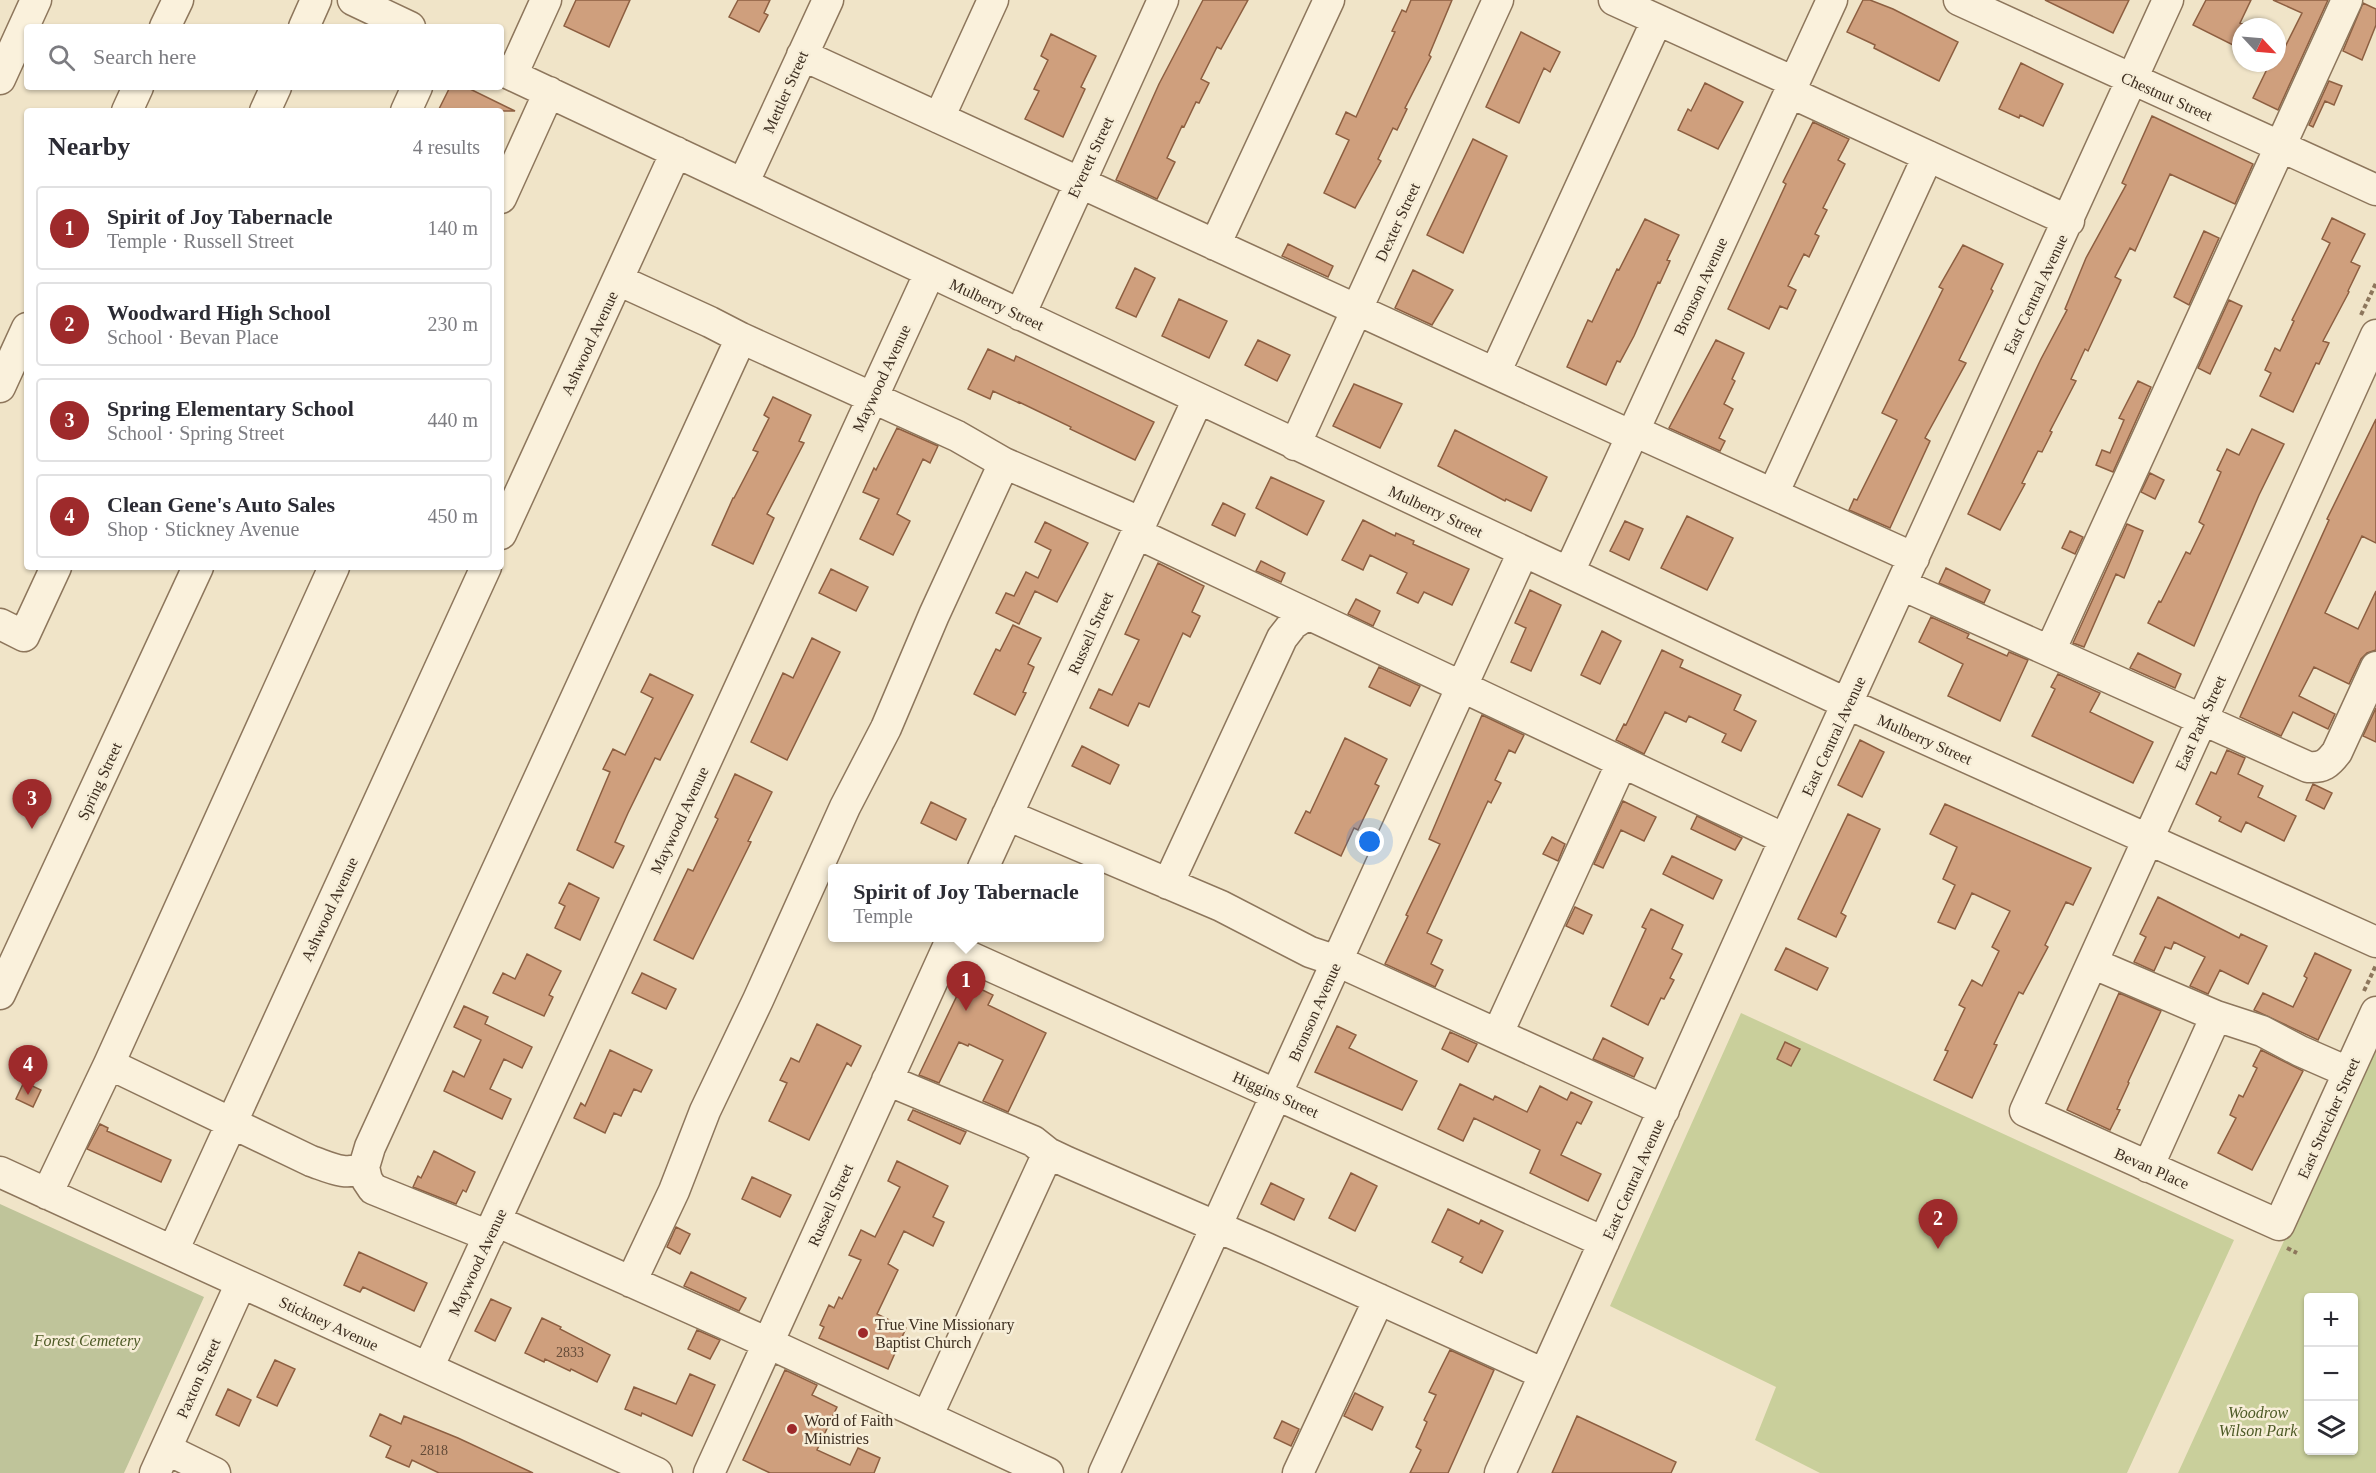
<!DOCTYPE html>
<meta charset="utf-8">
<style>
:root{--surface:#fff;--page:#f7f7f7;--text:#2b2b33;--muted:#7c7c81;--line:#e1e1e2;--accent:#9e2a2b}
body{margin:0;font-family:Georgia,serif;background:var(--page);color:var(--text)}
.controls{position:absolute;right:18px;bottom:18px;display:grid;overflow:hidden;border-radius:6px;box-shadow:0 2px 4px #0004}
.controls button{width:54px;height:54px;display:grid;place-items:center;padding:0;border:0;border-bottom:2px solid var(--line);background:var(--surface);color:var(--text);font:30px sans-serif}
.compass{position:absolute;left:2232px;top:18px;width:54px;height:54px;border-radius:50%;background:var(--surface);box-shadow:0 2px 4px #0004;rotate:116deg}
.you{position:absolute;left:1370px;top:842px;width:21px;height:21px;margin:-15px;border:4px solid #fff;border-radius:50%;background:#1a73e8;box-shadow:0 0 0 9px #1a73e833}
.badge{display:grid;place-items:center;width:39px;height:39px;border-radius:50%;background:var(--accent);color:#fff;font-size:20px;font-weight:700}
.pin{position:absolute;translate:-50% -50px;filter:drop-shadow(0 2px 3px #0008)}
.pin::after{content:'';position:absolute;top:32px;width:21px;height:18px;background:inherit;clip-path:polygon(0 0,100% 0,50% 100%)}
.popup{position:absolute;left:828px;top:864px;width:276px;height:78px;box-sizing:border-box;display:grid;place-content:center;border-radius:6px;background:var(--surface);filter:drop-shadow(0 2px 4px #0005);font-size:20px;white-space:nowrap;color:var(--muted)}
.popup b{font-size:22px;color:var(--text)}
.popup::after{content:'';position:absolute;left:50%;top:100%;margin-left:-12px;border:12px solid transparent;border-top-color:var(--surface)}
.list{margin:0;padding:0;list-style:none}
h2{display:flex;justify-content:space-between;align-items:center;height:78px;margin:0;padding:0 24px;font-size:26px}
h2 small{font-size:20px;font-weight:400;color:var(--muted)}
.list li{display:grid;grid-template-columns:39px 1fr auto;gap:18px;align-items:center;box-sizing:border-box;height:84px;margin:0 12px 12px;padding:0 12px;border:2px solid var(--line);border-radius:6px}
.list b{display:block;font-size:22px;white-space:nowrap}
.list p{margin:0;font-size:20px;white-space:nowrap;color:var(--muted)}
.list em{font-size:20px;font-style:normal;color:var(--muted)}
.icon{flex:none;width:33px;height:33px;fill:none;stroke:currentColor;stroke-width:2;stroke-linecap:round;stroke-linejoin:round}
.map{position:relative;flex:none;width:2376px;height:1473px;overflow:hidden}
.search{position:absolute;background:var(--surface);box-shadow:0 2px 4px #0004;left:24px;top:24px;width:480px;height:66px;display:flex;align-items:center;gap:15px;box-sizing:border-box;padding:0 21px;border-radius:6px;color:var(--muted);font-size:22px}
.panel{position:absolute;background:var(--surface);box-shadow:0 2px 4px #0004;left:24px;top:108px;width:480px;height:462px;border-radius:6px}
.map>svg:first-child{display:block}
</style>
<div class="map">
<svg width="2376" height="1473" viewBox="0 0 2376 1473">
<rect width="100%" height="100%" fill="#f0e4c8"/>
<!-- green -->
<path fill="#c9cf9b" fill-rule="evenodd" d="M1741 1013 2234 1240 2127 1473H1820L1755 1440 1776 1387 1610 1306Z
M2376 1039V1473H2178ZM2308 1298H2354V1450H2308Z"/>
<!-- cemetery -->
<path fill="#bfc49a" d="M0 1204 204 1297 124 1473H0Z"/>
<!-- building -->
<path fill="#cf9f7d" stroke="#8d5f41" stroke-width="1.5" d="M576 0H630L609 47 564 26Z
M738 0H770L764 13 768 15 759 32 729 17Z
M1203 0H1248L1221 49 1217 47 1201 79 1209 83 1199 103 1196 102 1184 127 1182 126 1167 158 1175 162 1157 199 1116 180 1159 84Z
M1411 0H1452L1429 55 1431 57 1405 108 1407 109 1397 130 1393 128 1378 159 1381 161 1355 208 1324 193 1349 140 1336 134 1346 112 1356 117 1395 32 1392 31 1402 10 1406 12Z
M1863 0H1870L1893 9 1958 42 1939 81 1874 48 1875 45 1847 32Z
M2045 0H2129L2113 33Z
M2206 0H2251L2240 23 2243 24 2233 45 2193 25Z
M2273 0H2328L2278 110 2253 98 2270 63H2277L2302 13Z
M2363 3 2376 9V25L2362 60 2343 51Z
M1521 32 1560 52 1550 72 1544 68 1519 123 1486 107Z
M1051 34 1096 56 1081 87 1085 89 1063 137 1025 119 1039 91 1034 89 1048 60 1041 56Z
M2021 63 2063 84 2043 126 2020 115 2019 118 1999 109Z
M2329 81 2342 86 2334 105 2325 101 2313 127 2309 125Z
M1705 83 1743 102 1718 149 1678 130 1688 109 1691 111Z
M450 87H466L515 111H438Z
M2152 116 2253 164 2235 204 2170 174 2135 251 2130 248 2115 277 2121 280 2088 351 2085 349 2071 379 2076 381 2050 431 2052 432 2042 452 2038 451 2022 483 2025 484 2000 530 1968 514 2041 359 2067 310 2065 309 2086 258 2126 185 2122 183Z
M1813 122 1849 139 1838 160 1845 164 1823 208 1827 210 1815 234 1819 236 1809 257 1804 254 1788 286 1796 290 1787 309 1780 306 1769 329 1728 309 1786 184 1783 182Z
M1473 139 1507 156 1463 253 1427 235Z
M2332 218 2365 234 2351 262 2360 266 2348 291 2349 292 2323 341 2329 343 2319 364 2316 363 2293 412 2260 396 2271 373 2265 370 2275 348 2280 351 2294 321 2292 320 2330 243 2322 239Z
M1645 219 1679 235 1667 260 1670 261 1660 283 1658 282 1634 336 1620 362 1617 361 1606 385 1567 367 1588 320 1592 322 1617 269 1619 270Z
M2204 231 2219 238 2189 305 2174 297Z
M1288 244 1333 266 1328 277 1282 256Z
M1963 245 2003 264 1991 289 1993 291 1959 360 1966 363 1925 438 1930 441 1890 528 1849 510 1854 499 1857 500 1897 420 1882 413 1943 289 1939 287Z
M1135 268 1155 278 1136 317 1116 308Z
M1413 270 1453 290 1432 325 1395 308Z
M1179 299 1227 321 1209 358 1162 336Z
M2229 300 2242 306 2210 374 2198 368Z
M1258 340 1290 355 1277 381 1245 365Z
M1716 340 1744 353 1732 379 1735 381 1724 404 1733 409 1719 438 1725 441 1720 451 1669 428Z
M988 349 1014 361 1016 356 1154 422 1135 460 1070 429 1071 427 1019 402V403L993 391 990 399 968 389Z
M2138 381 2151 387 2113 472 2096 465 2102 450 2110 453 2124 420 2119 418Z
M1354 384 1402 404 1380 448 1333 426Z
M773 397 811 415 799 441 804 443 767 514 774 518 753 564 712 545 733 498H734L758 452 753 450 769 418 764 415Z
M2376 419V543L2362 536 2325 613 2358 629 2376 591V650L2367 653 2361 659 2349 684 2314 667 2299 696 2335 714 2328 729 2293 712 2281 736 2240 717 2329 520 2327 519Z
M897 428 938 446 930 463 923 459 897 514 910 521 893 555 860 539 879 499 863 492 874 468 876 470Z
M2252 429 2284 444 2259 495 2194 646 2148 623 2159 601 2161 602 2186 552 2190 554 2204 525 2199 522 2221 472 2217 470 2227 449 2239 455Z
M1455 430 1547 477 1531 511 1506 499 1505 501 1438 466Z
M2150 473 2164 480 2155 499 2141 492Z
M1271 477 1324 501 1307 535 1256 508Z
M1223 503 1245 514 1235 536 1212 525Z
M1687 516 1733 538 1707 590 1661 568Z
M1363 520 1395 536 1396 533 1414 541 1413 544 1469 569 1452 605 1424 592 1418 603 1397 593 1407 573 1370 555 1363 570 1342 560Z
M1625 521 1643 529 1629 560 1610 551Z
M1045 522 1088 543 1057 602 1035 591 1019 624 996 613 1006 593 1014 596 1026 572 1038 578 1051 550 1035 542Z
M2127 524 2143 531 2124 578 2116 574 2084 647 2073 643Z
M2070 531 2083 537 2075 554 2062 548Z
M1261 561 1285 573 1281 582 1256 571Z
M1158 563 1204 586 1192 612 1200 616 1190 637 1183 633 1149 707 1139 703 1128 726 1090 708 1099 689 1112 695 1139 640 1125 634Z
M1946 568 1990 590 1984 603 1939 583Z
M831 569 868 587 856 611 819 593Z
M1530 590 1561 605 1531 671 1511 662 1526 628 1515 623Z
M1356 599 1380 611 1373 626 1348 614Z
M1931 617 1969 634 1967 638 2007 656 2009 652 2028 660 2000 721 1948 696 1963 664 1919 642Z
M1013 625 1041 638 1028 664 1034 667 1023 692 1026 693 1015 715 974 694 996 649 1000 651Z
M1602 631 1621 641 1600 684 1581 675Z
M812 638 840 652 787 760 751 742 783 673 793 678Z
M1662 650 1683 660 1680 667 1741 695 1734 710 1756 721 1741 751 1722 742 1726 734 1689 716 1686 722 1665 712 1644 754 1616 740 1624 724 1626 725Z
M2138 653 2181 674 2175 688 2130 668Z
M1379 667 1420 686 1410 706 1369 687Z
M650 674 693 695 660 760 655 758 628 813 615 842 624 846 613 868 577 850 610 772 603 769 613 749 625 755 653 698 641 692Z
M2058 674 2100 693 2090 712 2153 742 2133 783 2032 736 2055 689 2051 687Z
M2376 708V742L2363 736Z
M1482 715 1524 735 1515 753 1509 750 1495 780 1501 783 1491 803 1488 801 1427 933 1442 940 1431 964 1443 970 1435 987 1385 964 1408 916 1406 915 1440 844 1429 839Z
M1345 738 1387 759 1375 784 1379 786 1358 830 1354 828 1341 856 1295 833 1306 811 1310 813Z
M1860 740 1884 752 1862 797 1838 785Z
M1082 746 1119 765 1110 784 1072 766Z
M2227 750 2245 758 2238 774 2263 786 2258 797 2296 816 2284 841 2246 822 2241 832 2219 821 2221 817 2196 804 2211 772 2216 774Z
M735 774 772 792 748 841 751 842 693 959 654 940 688 869 693 871 718 819 715 817Z
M2313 784 2332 793 2324 809 2306 800Z
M1623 801 1656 817 1644 841 1621 830 1603 868 1594 864Z
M931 802 966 819 956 840 921 823Z
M1945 804 2091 868 2073 905 2066 902 2045 945 2048 947 2023 994 2019 992 1994 1044 1997 1045 1972 1098 1934 1080 1948 1051 1945 1050 1965 1008 1959 1005 1972 980 1982 986 1999 951 1992 947 2010 911 1972 893 1955 929 1938 922 1955 885 1943 879 1957 847 1930 834Z
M1848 814 1880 829 1841 913 1846 916 1836 937 1798 919Z
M1697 816 1742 838 1735 850 1691 829Z
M1552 837 1565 844 1558 861 1543 854Z
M1672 856 1722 880 1713 899 1663 874Z
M569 883 599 898 580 940 555 928 565 906 559 903Z
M2158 897 2239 938 2241 934 2267 946 2248 984 2220 970 2208 994 2190 986 2205 957 2174 942 2171 949 2165 947 2154 971 2134 962 2146 937 2140 934Z
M1575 907 1592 915 1583 934 1566 926Z
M1651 909 1683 925 1672 949 1682 954 1670 978 1674 980 1664 999 1661 998 1648 1025 1611 1006 1646 929 1642 927Z
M1786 948 1828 968 1817 990 1775 970Z
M2315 953 2351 970 2318 1040 2254 1010 2263 993 2293 1007 2307 978 2304 976Z
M527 954 561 971 549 995 553 997 544 1016 493 993 503 973 515 979Z
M642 973 676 989 666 1009 632 993Z
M964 981 993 995 988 1005 1046 1033 1008 1112 983 1101 1003 1060 969 1044 968 1046 959 1042 939 1083 919 1075Z
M2119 993 2161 1011 2128 1082 2129 1083 2117 1109 2120 1110 2110 1130 2067 1110Z
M464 1006 488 1017 485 1024 532 1047 522 1068 504 1059 490 1089 511 1099 502 1119 444 1091 453 1071 464 1077 481 1040 454 1027Z
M817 1024 861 1046 851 1066 847 1063 809 1140 769 1121 787 1083 780 1080 791 1058 799 1062Z
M1337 1026 1356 1035 1349 1048 1417 1081 1402 1110 1315 1072Z
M1450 1032 1477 1044 1468 1062 1442 1049Z
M1603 1038 1643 1058 1634 1077 1593 1059Z
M1785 1042 1800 1049 1791 1066 1777 1059Z
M610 1050 652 1070 641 1092 634 1089 621 1116 614 1113 605 1133 574 1118 581 1103 585 1106Z
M2261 1050 2303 1071 2252 1170 2218 1153 2236 1118 2230 1115 2239 1095 2243 1097 2257 1068 2253 1066Z
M24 1082 41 1090 33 1107 16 1099Z
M1460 1084 1493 1100 1495 1096 1527 1112 1540 1086 1567 1100 1571 1092 1592 1102 1581 1124 1577 1122 1561 1155 1601 1174 1588 1201 1530 1173 1540 1150 1474 1118 1463 1141 1438 1129Z
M913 1110 966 1132 960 1144 908 1120Z
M100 1124 108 1128 107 1131 171 1160 161 1182 87 1149Z
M434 1151 475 1172 466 1192 463 1190 456 1204 413 1187 418 1176 421 1178Z
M897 1161 948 1186 933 1217 944 1222 933 1246 904 1231 888 1264 898 1270 877 1314 906 1328 888 1369 819 1338 824 1327 820 1325 829 1305 834 1308 839 1297 842 1299 861 1260 849 1255 861 1230 875 1237 900 1187 888 1181Z
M1351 1173 1377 1186 1355 1231 1329 1218Z
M752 1177 791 1195 780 1217 742 1199Z
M1271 1183 1304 1199 1294 1220 1261 1204Z
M1448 1209 1479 1224 1481 1220 1503 1231 1482 1273 1460 1262 1463 1257 1432 1242Z
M676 1227 690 1234 680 1254 667 1247Z
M359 1252 427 1283 414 1311 363 1287 360 1292 344 1285Z
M691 1272 746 1298 739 1311 684 1286Z
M491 1299 511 1308 495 1341 475 1331Z
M542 1318 561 1327 560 1329 610 1355 597 1382 571 1369 570 1371 545 1359 544 1362 525 1353Z
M697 1330 720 1340 710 1359 688 1349Z
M1450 1350 1494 1370 1448 1473H1410L1421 1450 1416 1447 1427 1422 1424 1420 1436 1395 1429 1392Z
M275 1360 295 1369 277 1406 257 1397Z
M785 1370 817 1385 812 1395 837 1407 817 1450 850 1465 858 1448 880 1458 874 1473H770L743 1460Z
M690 1374 715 1385 692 1436 642 1413 641 1416 625 1409 634 1387 676 1404Z
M228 1389 251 1400 239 1426 216 1415Z
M1355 1393 1383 1407 1372 1430 1344 1416Z
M380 1414 401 1424 404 1416 458 1438 533 1473H439L412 1460 409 1467 386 1457 391 1446 370 1436Z
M1577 1416 1676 1462 1671 1473H1552Z
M1282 1421 1299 1429 1291 1446 1274 1438Z"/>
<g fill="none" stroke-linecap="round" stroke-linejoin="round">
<!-- minor casing -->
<g stroke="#8d765c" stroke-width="33">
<path id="minor" d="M353 0 410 27
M1614 0 1794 82
M1959 0 2376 190
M165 27 178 0
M304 27 316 0
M802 55 1632 436
M501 70 1848 704 2376 942
M512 75 546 0
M0 79 36 0
M1789 92 2069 221
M127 111 138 87
M265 111 276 87
M406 111 417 87
M939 118 993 0
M743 184 828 0
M501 198 549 92
M1215 245 1329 0
M618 280 710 322 741 338 957 436 1004 463 1140 522
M1020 315 1163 0
M2376 335 2025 1111 2279 1225 2376 1012
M1495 373 1657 20
M0 387 27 328
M1634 431 1914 558
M1295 445 1498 0
M1773 494 1928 156
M1136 533 1785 839
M501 534 676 152
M1569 572 1832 0
M1902 585 2308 767C2323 768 2328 764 2337 752L2376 667
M0 624 24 636 56 567
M2050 651 2347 0
M1007 815 1221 906 1310 952 1337 961 1664 1110
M983 868 1198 399
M1168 884 1282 638 1293 624 1308 614
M948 947 1604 1242
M2092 963 2216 1016 2262 1031 2300 1051 2348 1072
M0 994 198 567
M1498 1033 1622 762
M109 1064 311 1161C329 1167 346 1177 364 1167L367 1180 373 1189 489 1236
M887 1080 1033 1141 1048 1153 1067 1162 1266 1248 1544 1374
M364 1167 370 1147 741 338
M2148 1167 2216 1016
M0 1172 657 1473
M47 1194 109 1064 334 567
M496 1221 768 1343 1048 1473
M173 1251 486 567
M631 1282 674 1191 705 1111 758 1000 845 807 886 728 934 615 1004 463
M428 1368 930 272
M927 1417 1048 1153
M166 1449 215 1473
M155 1473 241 1283
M709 1473 952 938
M1104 1473 1523 552
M1298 1473 1379 1299
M1500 1473 1785 839 2168 0"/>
</g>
<!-- path -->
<path stroke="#8d765c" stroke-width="4" stroke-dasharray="4.5 3" stroke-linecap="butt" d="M2361 315 2376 283
M2364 991 2376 965
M2287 1248 2297 1253"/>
<!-- minor -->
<use href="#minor" stroke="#faf1dc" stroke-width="30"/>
</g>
<!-- markers -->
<g fill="#9e2a2b" stroke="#f7eed8" stroke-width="2">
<circle cx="863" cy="1333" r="6"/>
<circle cx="792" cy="1429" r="6"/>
</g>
<g text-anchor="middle" stroke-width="5" stroke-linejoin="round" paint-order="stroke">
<!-- number labels -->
<g font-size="14" fill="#624a37">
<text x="570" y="1357">2833</text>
<text x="434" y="1455">2818</text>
</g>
<!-- street labels -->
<g font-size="16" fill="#3d2e20" stroke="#f7eed8">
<text transform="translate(785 92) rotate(-66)" y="6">Mettler Street</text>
<text transform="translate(2167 96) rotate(24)" y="6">Chestnut Street</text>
<text transform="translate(1090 157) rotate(-65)" y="6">Everett Street</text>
<text transform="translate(1397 222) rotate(-65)" y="6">Dexter Street</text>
<text transform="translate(1700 286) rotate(-65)" y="6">Bronson Avenue</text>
<text transform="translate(2035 294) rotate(-65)" y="6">East Central Avenue</text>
<text transform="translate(997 304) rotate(25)" y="6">Mulberry Street</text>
<text transform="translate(589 343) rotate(-65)" y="6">Ashwood Avenue</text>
<text transform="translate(881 378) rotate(-65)" y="6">Maywood Avenue</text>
<text transform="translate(1436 511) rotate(25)" y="6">Mulberry Street</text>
<text transform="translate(1090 633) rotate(-66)" y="6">Russell Street</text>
<text transform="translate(2200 723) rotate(-66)" y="6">East Park Street</text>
<text transform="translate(1833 736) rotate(-65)" y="6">East Central Avenue</text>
<text transform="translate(1925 739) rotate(24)" y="6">Mulberry Street</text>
<text transform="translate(99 781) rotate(-65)" y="6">Spring Street</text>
<text transform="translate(679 820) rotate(-65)" y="6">Maywood Avenue</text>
<text transform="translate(329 909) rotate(-65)" y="6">Ashwood Avenue</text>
<text transform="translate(1314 1012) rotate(-66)" y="6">Bronson Avenue</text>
<text transform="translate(1276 1094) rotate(24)" y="6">Higgins Street</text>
<text transform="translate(2328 1118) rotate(-66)" y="6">East Streicher Street</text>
<text transform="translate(2152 1168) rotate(24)" y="6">Bevan Place</text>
<text transform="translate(1633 1179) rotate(-66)" y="6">East Central Avenue</text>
<text transform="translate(830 1205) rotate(-66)" y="6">Russell Street</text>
<text transform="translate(477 1262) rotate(-65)" y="6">Maywood Avenue</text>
<text transform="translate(329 1323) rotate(25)" y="6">Stickney Avenue</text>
<text transform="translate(198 1378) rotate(-66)" y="6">Paxton Street</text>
</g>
<!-- poi labels -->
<g font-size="16" fill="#3d2e20" stroke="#f7eed8" text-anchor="start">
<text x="875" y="1330">True Vine Missionary<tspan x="875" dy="18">Baptist Church</tspan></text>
<text x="804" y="1426">Word of Faith<tspan x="804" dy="18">Ministries</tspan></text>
</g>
<!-- park labels -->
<g font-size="16" font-style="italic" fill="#4d5a26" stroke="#f7eed8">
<text x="87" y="1346">Forest Cemetery</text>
<text x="2258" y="1418">Woodrow<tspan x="2258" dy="18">Wilson Park</tspan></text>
</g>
</g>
</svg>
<div class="controls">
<button>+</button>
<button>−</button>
<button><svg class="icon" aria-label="layers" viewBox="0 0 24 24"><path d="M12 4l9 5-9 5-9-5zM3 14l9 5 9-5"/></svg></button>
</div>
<svg class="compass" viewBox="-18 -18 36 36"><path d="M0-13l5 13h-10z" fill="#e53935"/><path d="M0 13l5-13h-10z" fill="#7c7c81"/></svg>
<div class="you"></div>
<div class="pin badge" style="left:966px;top:1011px">1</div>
<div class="popup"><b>Spirit of Joy Tabernacle</b>Temple</div>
<div class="pin badge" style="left:1938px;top:1249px">2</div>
<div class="pin badge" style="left:32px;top:829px">3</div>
<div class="pin badge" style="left:28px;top:1095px">4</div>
<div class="search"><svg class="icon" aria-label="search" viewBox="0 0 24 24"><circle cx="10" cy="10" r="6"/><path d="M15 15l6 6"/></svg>Search here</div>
<section class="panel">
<h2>Nearby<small>4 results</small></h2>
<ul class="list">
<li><span class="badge">1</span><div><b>Spirit of Joy Tabernacle</b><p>Temple · Russell Street</p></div><em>140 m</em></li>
<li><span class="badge">2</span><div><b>Woodward High School</b><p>School · Bevan Place</p></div><em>230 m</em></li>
<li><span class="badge">3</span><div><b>Spring Elementary School</b><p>School · Spring Street</p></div><em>440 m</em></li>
<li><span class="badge">4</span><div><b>Clean Gene's Auto Sales</b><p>Shop · Stickney Avenue</p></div><em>450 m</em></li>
</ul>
</section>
</div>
